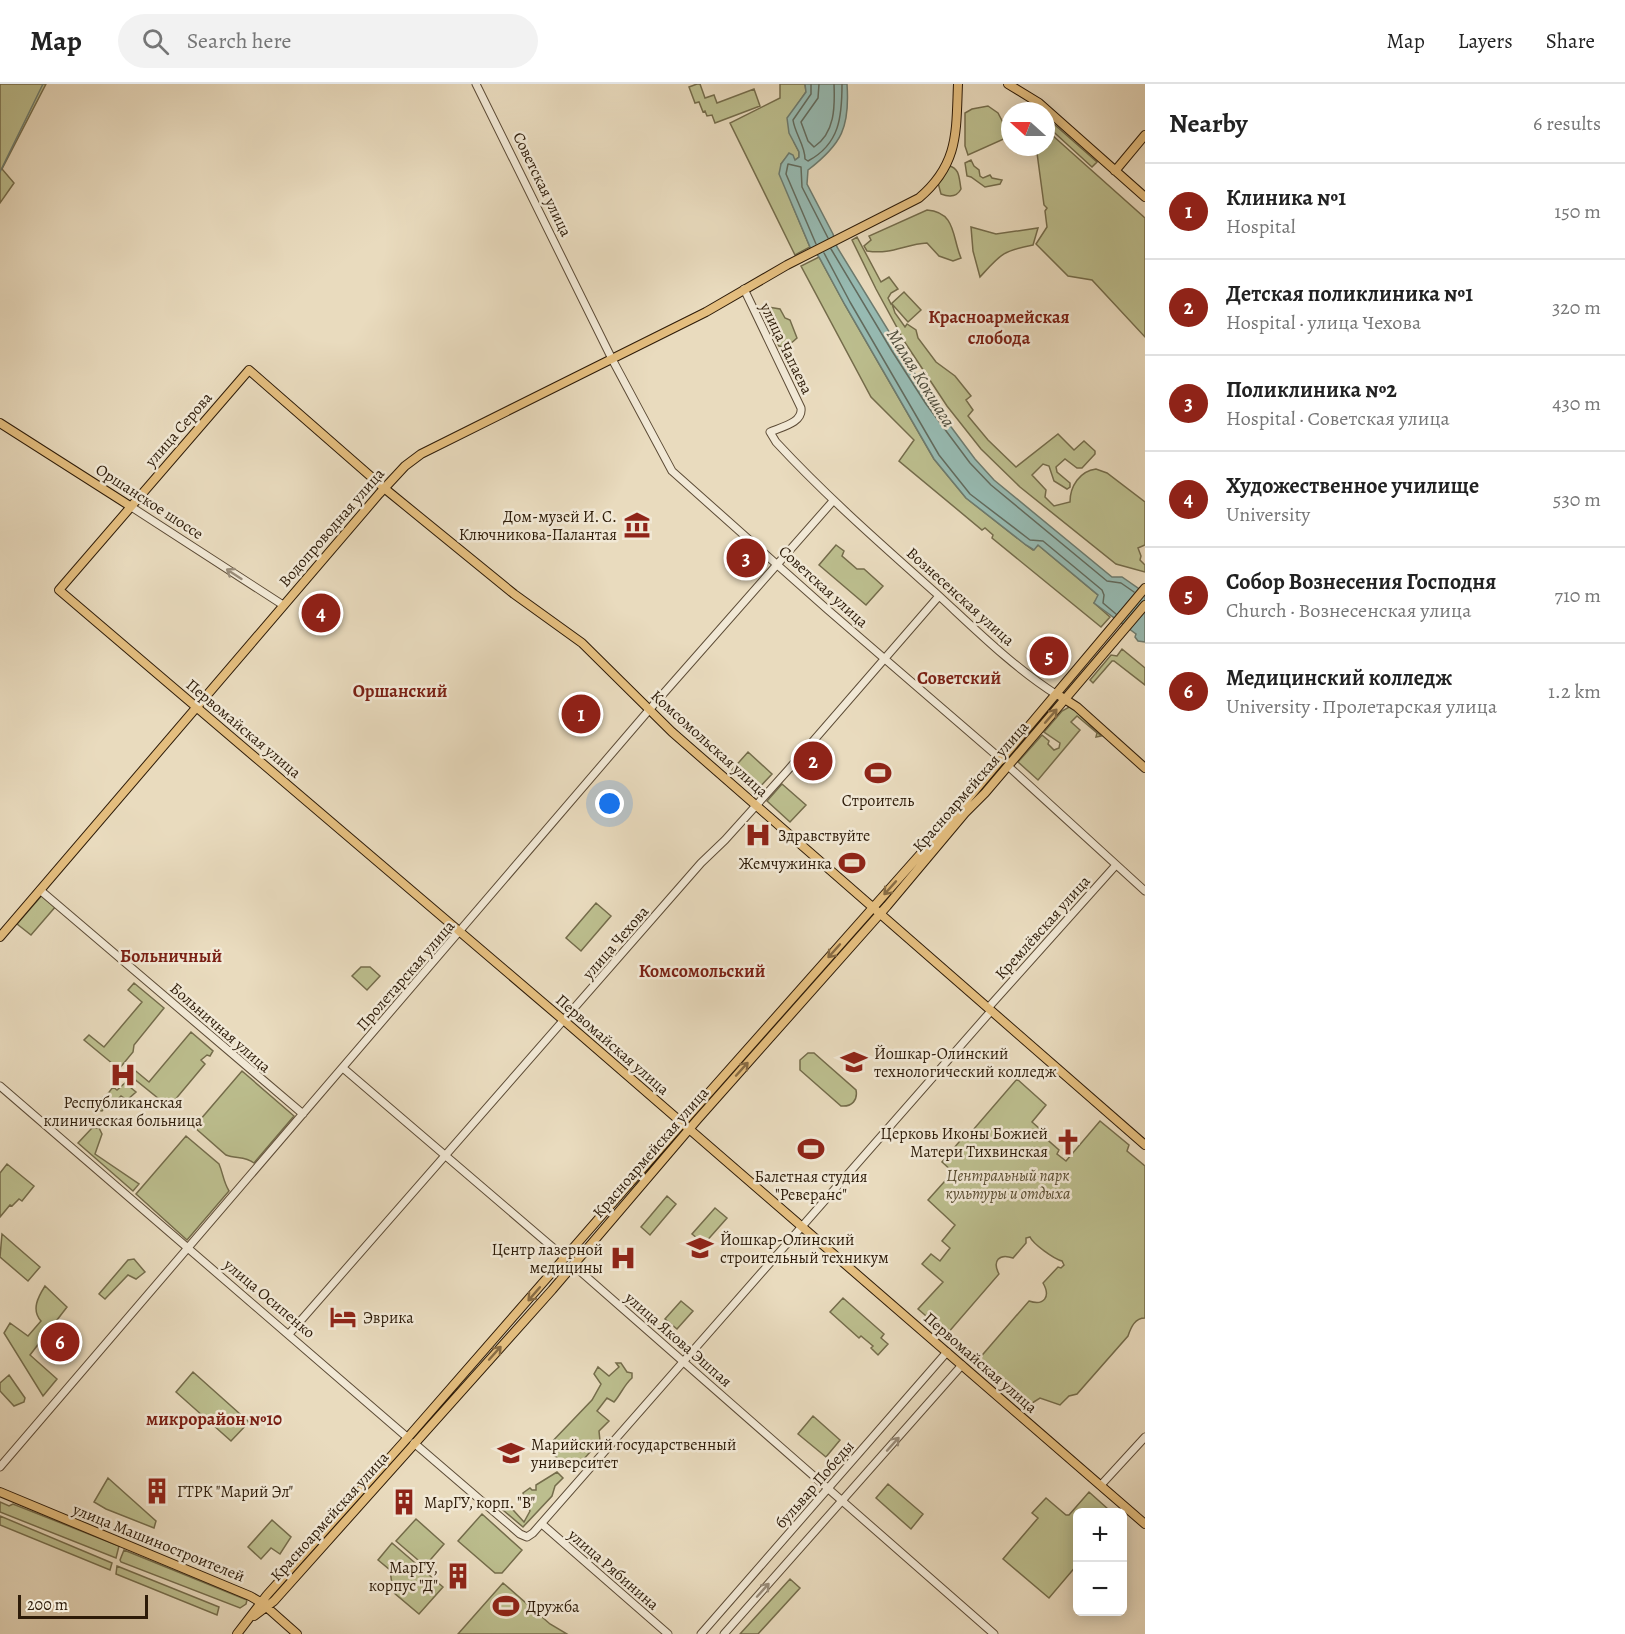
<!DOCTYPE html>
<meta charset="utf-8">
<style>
:root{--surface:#fff;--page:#f2f2f2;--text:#222;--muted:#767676;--line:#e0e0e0;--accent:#8f2418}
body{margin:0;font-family:Alegreya,serif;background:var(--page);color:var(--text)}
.controls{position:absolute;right:18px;bottom:18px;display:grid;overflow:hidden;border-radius:9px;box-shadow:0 3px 15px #0003}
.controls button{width:54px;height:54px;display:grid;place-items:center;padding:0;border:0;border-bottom:2px solid var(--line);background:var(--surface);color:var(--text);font:30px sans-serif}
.compass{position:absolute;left:1001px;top:18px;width:54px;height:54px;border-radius:50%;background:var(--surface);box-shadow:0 3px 15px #0003;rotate:291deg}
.scale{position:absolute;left:18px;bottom:15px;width:130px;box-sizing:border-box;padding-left:6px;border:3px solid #2d1b08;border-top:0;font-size:16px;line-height:21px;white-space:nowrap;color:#2d1b08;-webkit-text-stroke:4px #f1e8d5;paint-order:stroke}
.you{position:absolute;left:610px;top:720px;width:21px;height:21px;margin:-15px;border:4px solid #fff;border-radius:50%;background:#1a73e8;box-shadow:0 0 0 9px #1a73e833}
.badge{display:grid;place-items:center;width:39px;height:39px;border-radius:50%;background:var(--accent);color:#fff;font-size:20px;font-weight:700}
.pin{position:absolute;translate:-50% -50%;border:3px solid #fff;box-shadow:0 2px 6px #0006}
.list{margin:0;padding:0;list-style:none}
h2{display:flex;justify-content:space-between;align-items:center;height:78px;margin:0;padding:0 24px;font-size:26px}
h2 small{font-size:20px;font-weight:400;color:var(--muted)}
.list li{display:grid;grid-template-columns:39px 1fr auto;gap:18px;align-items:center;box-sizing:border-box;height:96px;padding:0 24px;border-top:2px solid var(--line)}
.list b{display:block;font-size:22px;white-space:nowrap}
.list p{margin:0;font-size:20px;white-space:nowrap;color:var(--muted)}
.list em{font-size:20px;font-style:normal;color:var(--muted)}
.icon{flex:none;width:33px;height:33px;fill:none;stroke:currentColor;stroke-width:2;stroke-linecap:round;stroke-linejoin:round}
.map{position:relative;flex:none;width:1145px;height:1550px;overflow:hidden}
header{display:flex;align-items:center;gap:36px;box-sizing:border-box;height:84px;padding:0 30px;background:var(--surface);border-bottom:2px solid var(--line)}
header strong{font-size:28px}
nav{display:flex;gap:33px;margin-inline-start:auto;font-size:21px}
.search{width:420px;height:54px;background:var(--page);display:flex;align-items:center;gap:15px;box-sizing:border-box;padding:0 21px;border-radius:33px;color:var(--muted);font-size:22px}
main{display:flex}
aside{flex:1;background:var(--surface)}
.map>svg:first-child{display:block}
</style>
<header>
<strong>Map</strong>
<div class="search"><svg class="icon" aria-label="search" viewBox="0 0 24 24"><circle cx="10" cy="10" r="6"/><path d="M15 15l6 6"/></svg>Search here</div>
<nav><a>Map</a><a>Layers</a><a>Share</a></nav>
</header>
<main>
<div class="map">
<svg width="1145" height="1550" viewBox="0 0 1145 1550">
<rect width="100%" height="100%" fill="#e9dbbe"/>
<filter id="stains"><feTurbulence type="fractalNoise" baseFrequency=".00333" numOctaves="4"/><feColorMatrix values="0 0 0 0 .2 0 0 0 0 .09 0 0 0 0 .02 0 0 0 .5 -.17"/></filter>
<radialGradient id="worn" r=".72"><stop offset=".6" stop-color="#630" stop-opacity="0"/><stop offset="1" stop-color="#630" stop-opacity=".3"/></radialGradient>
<!-- green -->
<path fill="#bcbe8e" stroke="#746c4b" stroke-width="1.5" d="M0 0H46L2 85 14 99 0 119Z
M697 0H700L705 14 714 11 717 19 754 5 760 22 715 39 712 31 707 32 705 27 703 28 699 18 695 19 689 3Z
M780 0H805L806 8 797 21 794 58 799 68V73L795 76 789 70 781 80 792 120 810 163 795 171 730 39 780 14Z
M988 22 998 29 1008 48 1006 54 968 71 965 62V29L972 25Z
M1046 33 1097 78 1092 83 1046 41Z
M1052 51 1145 134V253L1092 196 1068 192 1036 160 1047 143 1045 127 1047 124 1044 121 1037 69 1042 63H1046V59Z
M971 76 974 82 979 86 980 92 983 94 990 91 992 94 1002 96 1000 100 985 103 971 93 967 92 965 79Z
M949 82C960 84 959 95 961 105 957 113 949 113 941 110L938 99Z
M927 126C956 128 952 153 961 174L953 177 939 172 927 159C905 160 892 171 867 167L864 162 871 156 869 152Z
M971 143 996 150 1038 144 1033 161C1002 167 1001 170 980 193L973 167Z
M857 153 881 198 889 193 898 205 891 209 888 214 891 220 904 208 921 226 908 238 892 220 895 229 905 243 907 240 916 246 918 254 936 278 955 292 971 312 966 316 973 326 968 332 988 356 1016 383 1058 350 1074 366 1084 357 1095 367V370L1082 384H1077L1065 375 1056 383 1057 388 1070 399V403L1067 405 1054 397 1049 382 1043 380 1032 391 1046 406 1045 413 1054 422 1070 418C1070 402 1080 387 1096 385L1107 389 1145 418V461L1138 464 1141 472 1140 476 1145 481V488L1116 480 1020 403 981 365 947 322 906 260 876 205 852 156Z
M819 173 845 221 934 375 966 414 1026 461 1033 466 1038 461 1099 512 1094 519 1110 533 1101 543 992 454 993 451 985 444 982 446 899 377 914 356 871 313 801 182Z
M768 223 780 225 785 234 790 236 797 254C792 259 786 264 779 262L771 248 772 242 777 238 775 232 767 231 765 227Z
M836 461 844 467 842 472 857 485H864L883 502 866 521 819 481Z
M1122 565 1145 584V601L1114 577H1112L1093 599 1090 596 1111 571 1117 572Z
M1071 622 1101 652 1096 653 1097 649 1077 632 1071 638 1080 646 1038 696 1018 678 1042 651 1049 657 1048 660 1054 666 1059 664 1060 659 1044 648 1062 627Z
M748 668 772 690 756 707 732 686Z
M782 700 806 721 790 738 767 717Z
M43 810 56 822 31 851 17 840Z
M596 819 611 832 581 867 566 854Z
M361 883H370L380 892 367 906 352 892Z
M134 899 164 924 134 961 133 968 119 985 84 956 89 951 104 963 142 918 128 906Z
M191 948 213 967 210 972 207 971 201 976 205 980 169 1023 127 989 131 983 149 998Z
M808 969H814L856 1006C858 1016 852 1023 841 1022L800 986V976Z
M242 987 294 1032 254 1079C245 1072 236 1075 226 1071L194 1043Z
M1017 995 1046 1021 1032 1038 1041 1046 1042 1051 1059 1066 1057 1070 1066 1077 1100 1037 1129 1061 1127 1067 1145 1082V1234C1135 1234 1131 1243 1128 1252L1077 1310 1069 1312 1060 1321 1040 1314 1029 1321 978 1276 1029 1217C1044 1222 1051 1213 1043 1199L1058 1183 1061 1184 1064 1181 1062 1177C1054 1175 1033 1160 1030 1153L1026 1154V1159L1013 1174C999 1169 992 1177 999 1190L947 1250 918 1225 943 1198 922 1180 931 1170 940 1177 950 1164 942 1157 955 1141 928 1116 953 1088 942 1078 965 1051 967 1053Z
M125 999 136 1008 127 1016 121 1012 114 1019 108 1014 109 1018 102 1027 97 1026 96 1022 103 1013 107 1014 106 1012 113 1003 117 1006Z
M92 1044H99L102 1050 95 1070 139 1100 133 1107 78 1059Z
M186 1052 219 1080C223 1089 223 1097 229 1107L187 1156 136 1110Z
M7 1080 34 1102 22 1117 19 1115 12 1122 10 1121 0 1133V1089Z
M667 1112 676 1120 650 1151 641 1143Z
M715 1124 727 1134 704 1160 692 1150Z
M2 1150 40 1183 28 1197 0 1173Z
M134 1175 145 1188 136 1195 128 1191 105 1215 99 1210 128 1176Z
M45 1202 67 1223 30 1271 57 1295 43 1312 4 1249 10 1239 28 1252 41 1237C31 1226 38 1213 45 1202Z
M843 1214 884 1250 881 1254 888 1260 878 1271 871 1264 873 1262 861 1252 859 1254 830 1228Z
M681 1217 693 1227 677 1245 665 1235Z
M616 1279H621L627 1288 632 1289V1294C624 1301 621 1310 614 1318L607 1314 597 1327 609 1337 599 1347 600 1357 574 1386 567 1385 547 1363 592 1316 601 1300 594 1290 598 1283 609 1292 619 1283Z
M193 1288 249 1338 231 1357 176 1308Z
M9 1291 25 1314 24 1318 14 1322 0 1307V1299Z
M813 1332 840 1356 826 1373 798 1350Z
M557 1388 563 1394 555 1402 552 1412 523 1443 497 1421 505 1417 524 1438 530 1427 523 1409 530 1404 532 1406H536V1401Z
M108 1394 156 1437 154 1444 106 1425 94 1418Z
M888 1400 923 1430 911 1445 876 1414Z
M1089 1408 1108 1425 1105 1428H1078L1077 1481 1049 1514 1003 1475 1038 1434 1032 1429 1046 1414 1066 1431H1069Z
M0 1418 9 1422 13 1420 119 1462 116 1474 0 1428Z
M482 1430 522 1466 502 1489H495L458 1457Z
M0 1432 112 1479 110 1486 0 1441Z
M416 1435 444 1460 425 1482 396 1457Z
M272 1436 291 1453 280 1470 271 1464 261 1475 248 1463Z
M392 1459 443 1503 419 1530 393 1508 390 1486 378 1476Z
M124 1466 247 1516 246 1520 240 1524 121 1478 120 1476Z
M117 1482 219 1523 217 1531 116 1490Z
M790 1495 800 1504 758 1550H740Z
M503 1499 550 1540 567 1550H458Z"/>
<!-- water -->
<path fill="#97bbb3" stroke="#6d7b6f" stroke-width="1.5" d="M805 0H847C850 43 842 60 808 86L807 100 833 150 837 163 931 316 975 375 994 396 1112 493H1122L1145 509V558L1138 557 1135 553 1136 550 1094 519 1098 511 1038 461 1034 466 1026 461 966 414 934 375 845 221 819 173 810 163 779 90 781 80 789 69 793 71 795 76 799 73V68L789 49 787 34 806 8Z"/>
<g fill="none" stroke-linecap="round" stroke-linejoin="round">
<!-- shore -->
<path stroke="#626b5e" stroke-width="1.5" d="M811 0V10L793 36C795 50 805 61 805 75L808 77C840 60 842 32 842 0
M819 0 818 14 801 38 808 57 814 63C835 49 835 23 834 0
M816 160 786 90 788 80 801 83 802 103 828 154
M831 165 892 267 926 320 970 379 991 401 1107 497 1121 499 1134 508
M824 169 850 218 939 371 970 410 1030 456 1043 457 1102 506 1104 511 1103 519 1116 530"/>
<!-- stream -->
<path stroke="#6d7b6f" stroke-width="1.5" d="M0 88 43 0"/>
<!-- minor casing -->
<g stroke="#5c4b36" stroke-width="9">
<path id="minor" d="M476 0 612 275 672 387 828 526 1002 676
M744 205 801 324C803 339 781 343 770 348L776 358C827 413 882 461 937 510 975 545 1013 583 1057 611
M130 422 283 521
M1008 682 1145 807
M40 806 303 1030
M988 924 1116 781
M343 984 565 1174
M0 1002 408 1354
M573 1181 994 1550
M289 1250 701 779 725 756 788 686 939 512
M414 1359 520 1450 527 1453 533 1449 991 927
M0 1383 649 626 833 417
M1101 1401 1145 1353
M542 1440 668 1550
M701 1550 947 1268
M724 1550 962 1281"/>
</g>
<!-- major casing -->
<g stroke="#2d1b08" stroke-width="10">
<path id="major" d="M1008 0 1039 19 1145 113
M1115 87 1145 51
M0 339 130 422
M1060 612 1077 623 1145 684
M0 853 379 410 405 382 421 370 706 228 787 181 919 114C959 80 956 48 958 0
M1145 1061 672 648 582 559 514 510 384 404 249 286 59 506 568 940 1145 1440
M0 1408 250 1512 262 1519 297 1550
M254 1532 274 1517 552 1206 697 1036 887 822 965 729 985 709 1145 521
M237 1550 267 1511 403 1359 690 1030 940 748 1145 504"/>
</g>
<!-- minor -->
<use href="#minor" stroke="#f1e8d5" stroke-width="7"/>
<!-- major -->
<use href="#major" stroke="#e4be7f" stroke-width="8"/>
</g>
<!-- one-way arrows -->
<defs><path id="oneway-shaft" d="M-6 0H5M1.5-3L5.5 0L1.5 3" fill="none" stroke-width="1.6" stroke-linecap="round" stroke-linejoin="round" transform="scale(1.5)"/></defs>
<g stroke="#998c79">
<use href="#oneway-shaft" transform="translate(234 490) rotate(-147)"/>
<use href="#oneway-shaft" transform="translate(893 1360) rotate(-48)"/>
<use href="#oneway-shaft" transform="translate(763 1506) rotate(-48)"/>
</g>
<g stroke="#886c44">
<use href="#oneway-shaft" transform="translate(1051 632) rotate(-49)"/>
<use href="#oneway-shaft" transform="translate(890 804) rotate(132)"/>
<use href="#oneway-shaft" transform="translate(834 867) rotate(132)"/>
<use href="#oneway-shaft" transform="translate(742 985) rotate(-48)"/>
<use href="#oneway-shaft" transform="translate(534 1210) rotate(131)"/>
<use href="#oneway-shaft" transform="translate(495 1269) rotate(-48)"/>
</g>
<!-- icons -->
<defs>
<g id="museum-bare" transform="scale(2.07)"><path d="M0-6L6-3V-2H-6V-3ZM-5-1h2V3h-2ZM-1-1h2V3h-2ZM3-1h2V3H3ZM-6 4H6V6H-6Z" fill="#8f2418" stroke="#f1e8d5" stroke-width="2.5" paint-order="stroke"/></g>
<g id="stadium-bare" transform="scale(2.07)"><path d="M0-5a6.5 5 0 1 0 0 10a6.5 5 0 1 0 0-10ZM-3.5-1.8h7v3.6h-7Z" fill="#8f2418" stroke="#f1e8d5" stroke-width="2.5" paint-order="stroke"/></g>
<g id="hospital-bare" transform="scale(2.07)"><path d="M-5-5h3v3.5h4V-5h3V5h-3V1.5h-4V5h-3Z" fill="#8f2418" stroke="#f1e8d5" stroke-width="2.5" paint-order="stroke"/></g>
<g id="university-bare" transform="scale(2.07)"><path d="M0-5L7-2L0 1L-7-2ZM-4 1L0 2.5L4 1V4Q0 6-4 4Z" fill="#8f2418" stroke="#f1e8d5" stroke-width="2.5" paint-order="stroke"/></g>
<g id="church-bare" transform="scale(2.07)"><path d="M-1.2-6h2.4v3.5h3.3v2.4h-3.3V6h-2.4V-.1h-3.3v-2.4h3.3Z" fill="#8f2418" stroke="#f1e8d5" stroke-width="2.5" paint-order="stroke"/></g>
<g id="hotel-bare" transform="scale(2.07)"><path d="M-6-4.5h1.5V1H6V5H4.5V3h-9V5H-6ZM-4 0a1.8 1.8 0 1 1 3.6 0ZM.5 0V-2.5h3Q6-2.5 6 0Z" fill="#8f2418" stroke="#f1e8d5" stroke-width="2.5" paint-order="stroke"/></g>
<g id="building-bare" transform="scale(2.07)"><path d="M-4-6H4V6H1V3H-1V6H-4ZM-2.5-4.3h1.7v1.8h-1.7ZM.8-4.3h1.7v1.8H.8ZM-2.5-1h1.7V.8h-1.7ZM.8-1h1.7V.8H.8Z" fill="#8f2418" stroke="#f1e8d5" stroke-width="2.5" paint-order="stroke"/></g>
</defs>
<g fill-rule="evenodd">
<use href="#museum-bare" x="637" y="441"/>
<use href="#stadium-bare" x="878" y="689"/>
<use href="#hospital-bare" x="758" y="751"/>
<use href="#stadium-bare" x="852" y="779"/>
<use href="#university-bare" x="854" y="978"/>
<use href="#hospital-bare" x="123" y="991"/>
<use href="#church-bare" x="1068" y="1058"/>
<use href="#stadium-bare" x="811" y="1065"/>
<use href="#university-bare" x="700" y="1164"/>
<use href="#hospital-bare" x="623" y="1174"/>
<use href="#hotel-bare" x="343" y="1233"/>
<use href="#university-bare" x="511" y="1369"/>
<use href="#building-bare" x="157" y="1407"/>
<use href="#building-bare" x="404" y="1418"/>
<use href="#building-bare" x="458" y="1492"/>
<use href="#stadium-bare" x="506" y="1522"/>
</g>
<g text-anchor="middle" stroke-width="5" stroke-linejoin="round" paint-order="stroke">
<!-- street labels -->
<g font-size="16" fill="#2d1b08" stroke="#f1e8d5">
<text transform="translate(543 100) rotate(64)" y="6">Советская улица</text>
<text transform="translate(787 264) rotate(64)" y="6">улица Чапаева</text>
<text transform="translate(178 345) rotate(-49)" y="6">улица Серова</text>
<text transform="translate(150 417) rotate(33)" y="6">Оршанское шоссе</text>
<text transform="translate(331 443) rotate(-49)" y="6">Водопроводная улица</text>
<text transform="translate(824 502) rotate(42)" y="6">Советская улица</text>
<text transform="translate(961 512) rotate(42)" y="6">Вознесенская улица</text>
<text transform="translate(244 644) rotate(40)" y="6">Первомайская улица</text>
<text transform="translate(710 659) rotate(42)" y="6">Комсомольская улица</text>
<text transform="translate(970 702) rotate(-49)" y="6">Красноармейская улица</text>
<text transform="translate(1042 843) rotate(-48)" y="6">Кремлёвская улица</text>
<text transform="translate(615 858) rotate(-49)" y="6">улица Чехова</text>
<text transform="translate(405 891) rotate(-49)" y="6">Пролетарская улица</text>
<text transform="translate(221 943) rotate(41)" y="6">Больничная улица</text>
<text transform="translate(613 960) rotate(41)" y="6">Первомайская улица</text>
<text transform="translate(650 1068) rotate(-49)" y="6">Красноармейская улица</text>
<text transform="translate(270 1214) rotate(40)" y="6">улица Осипенко</text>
<text transform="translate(679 1255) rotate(41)" y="6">улица Якова Эшпая</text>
<text transform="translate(981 1278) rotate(41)" y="6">Первомайская улица</text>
<text transform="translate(814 1400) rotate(-49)" y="6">бульвар Победы</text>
<text transform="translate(329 1432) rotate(-48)" y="6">Красноармейская улица</text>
<text transform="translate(159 1458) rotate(22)" y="6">улица Машиностроителей</text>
<text transform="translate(614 1485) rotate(41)" y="6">улица Рябинина</text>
</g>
<!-- poi labels -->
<g font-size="16" fill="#2d1b08" stroke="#f1e8d5" text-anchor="start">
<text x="617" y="438" text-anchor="end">Дом-музей И. С.<tspan x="617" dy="18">Ключникова-Палантая</tspan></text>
<text x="878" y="722" text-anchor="middle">Строитель</text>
<text x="778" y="757">Здравствуйте</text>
<text x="832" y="785" text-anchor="end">Жемчужинка</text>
<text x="874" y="975">Йошкар-Олинский<tspan x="874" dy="18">технологический колледж</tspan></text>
<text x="123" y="1024" text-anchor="middle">Республиканская<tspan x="123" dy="18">клиническая больница</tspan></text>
<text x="1048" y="1055" text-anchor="end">Церковь Иконы Божией<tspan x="1048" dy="18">Матери Тихвинская</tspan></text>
<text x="811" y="1098" text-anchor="middle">Балетная студия<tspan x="811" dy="18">"Реверанс"</tspan></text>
<text x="720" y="1161">Йошкар-Олинский<tspan x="720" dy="18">строительный техникум</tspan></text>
<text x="603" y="1171" text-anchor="end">Центр лазерной<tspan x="603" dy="18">медицины</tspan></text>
<text x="363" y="1239">Эврика</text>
<text x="531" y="1366">Марийский государственный<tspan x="531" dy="18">университет</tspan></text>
<text x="177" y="1413">ГТРК "Марий Эл"</text>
<text x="424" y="1424">МарГУ, корп. "В"</text>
<text x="438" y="1489" text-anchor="end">МарГУ,<tspan x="438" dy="18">корпус "Д"</tspan></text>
<text x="526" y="1528">Дружба</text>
</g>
<!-- park labels -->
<g font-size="16" font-style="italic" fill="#584c30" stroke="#f1e8d5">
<text x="1008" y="1097">Центральный парк<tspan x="1008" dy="18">культуры и отдыха</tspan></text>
</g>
<!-- neighbourhood labels -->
<g font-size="18" font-weight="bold" fill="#7a1f14" stroke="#f1e8d5">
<text x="999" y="239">Красноармейская<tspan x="999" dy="21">слобода</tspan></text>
<text x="959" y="600">Советский</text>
<text x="400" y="613">Оршанский</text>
<text x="171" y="878">Больничный</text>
<text x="702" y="893">Комсомольский</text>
<text x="214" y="1341">микрорайон №10</text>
</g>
<!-- water labels -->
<g font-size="18" font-style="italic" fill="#4d4b3b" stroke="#f1e8d5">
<text transform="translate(921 294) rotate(58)" y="6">Малая Кокшага</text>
</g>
</g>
<rect width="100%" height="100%" filter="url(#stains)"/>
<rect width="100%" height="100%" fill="url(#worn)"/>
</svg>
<div class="controls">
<button>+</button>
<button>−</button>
</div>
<svg class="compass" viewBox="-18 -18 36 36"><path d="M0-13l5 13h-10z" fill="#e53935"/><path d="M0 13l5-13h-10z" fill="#767676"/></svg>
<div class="scale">200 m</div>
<div class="you"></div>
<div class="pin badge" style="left:581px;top:630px">1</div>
<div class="pin badge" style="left:813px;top:677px">2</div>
<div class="pin badge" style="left:746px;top:474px">3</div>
<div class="pin badge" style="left:321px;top:529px">4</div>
<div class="pin badge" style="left:1049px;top:572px">5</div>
<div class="pin badge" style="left:60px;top:1258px">6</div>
</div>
<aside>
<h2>Nearby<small>6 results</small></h2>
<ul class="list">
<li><span class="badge">1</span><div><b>Клиника №1</b><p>Hospital</p></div><em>150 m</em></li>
<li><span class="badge">2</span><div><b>Детская поликлиника №1</b><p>Hospital · улица Чехова</p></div><em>320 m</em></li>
<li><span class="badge">3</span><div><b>Поликлиника №2</b><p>Hospital · Советская улица</p></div><em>430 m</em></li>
<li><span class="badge">4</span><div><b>Художественное училище</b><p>University</p></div><em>530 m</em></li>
<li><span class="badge">5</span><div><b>Собор Вознесения Господня</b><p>Church · Вознесенская улица</p></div><em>710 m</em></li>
<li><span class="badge">6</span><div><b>Медицинский колледж</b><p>University · Пролетарская улица</p></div><em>1.2 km</em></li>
</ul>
</aside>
</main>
